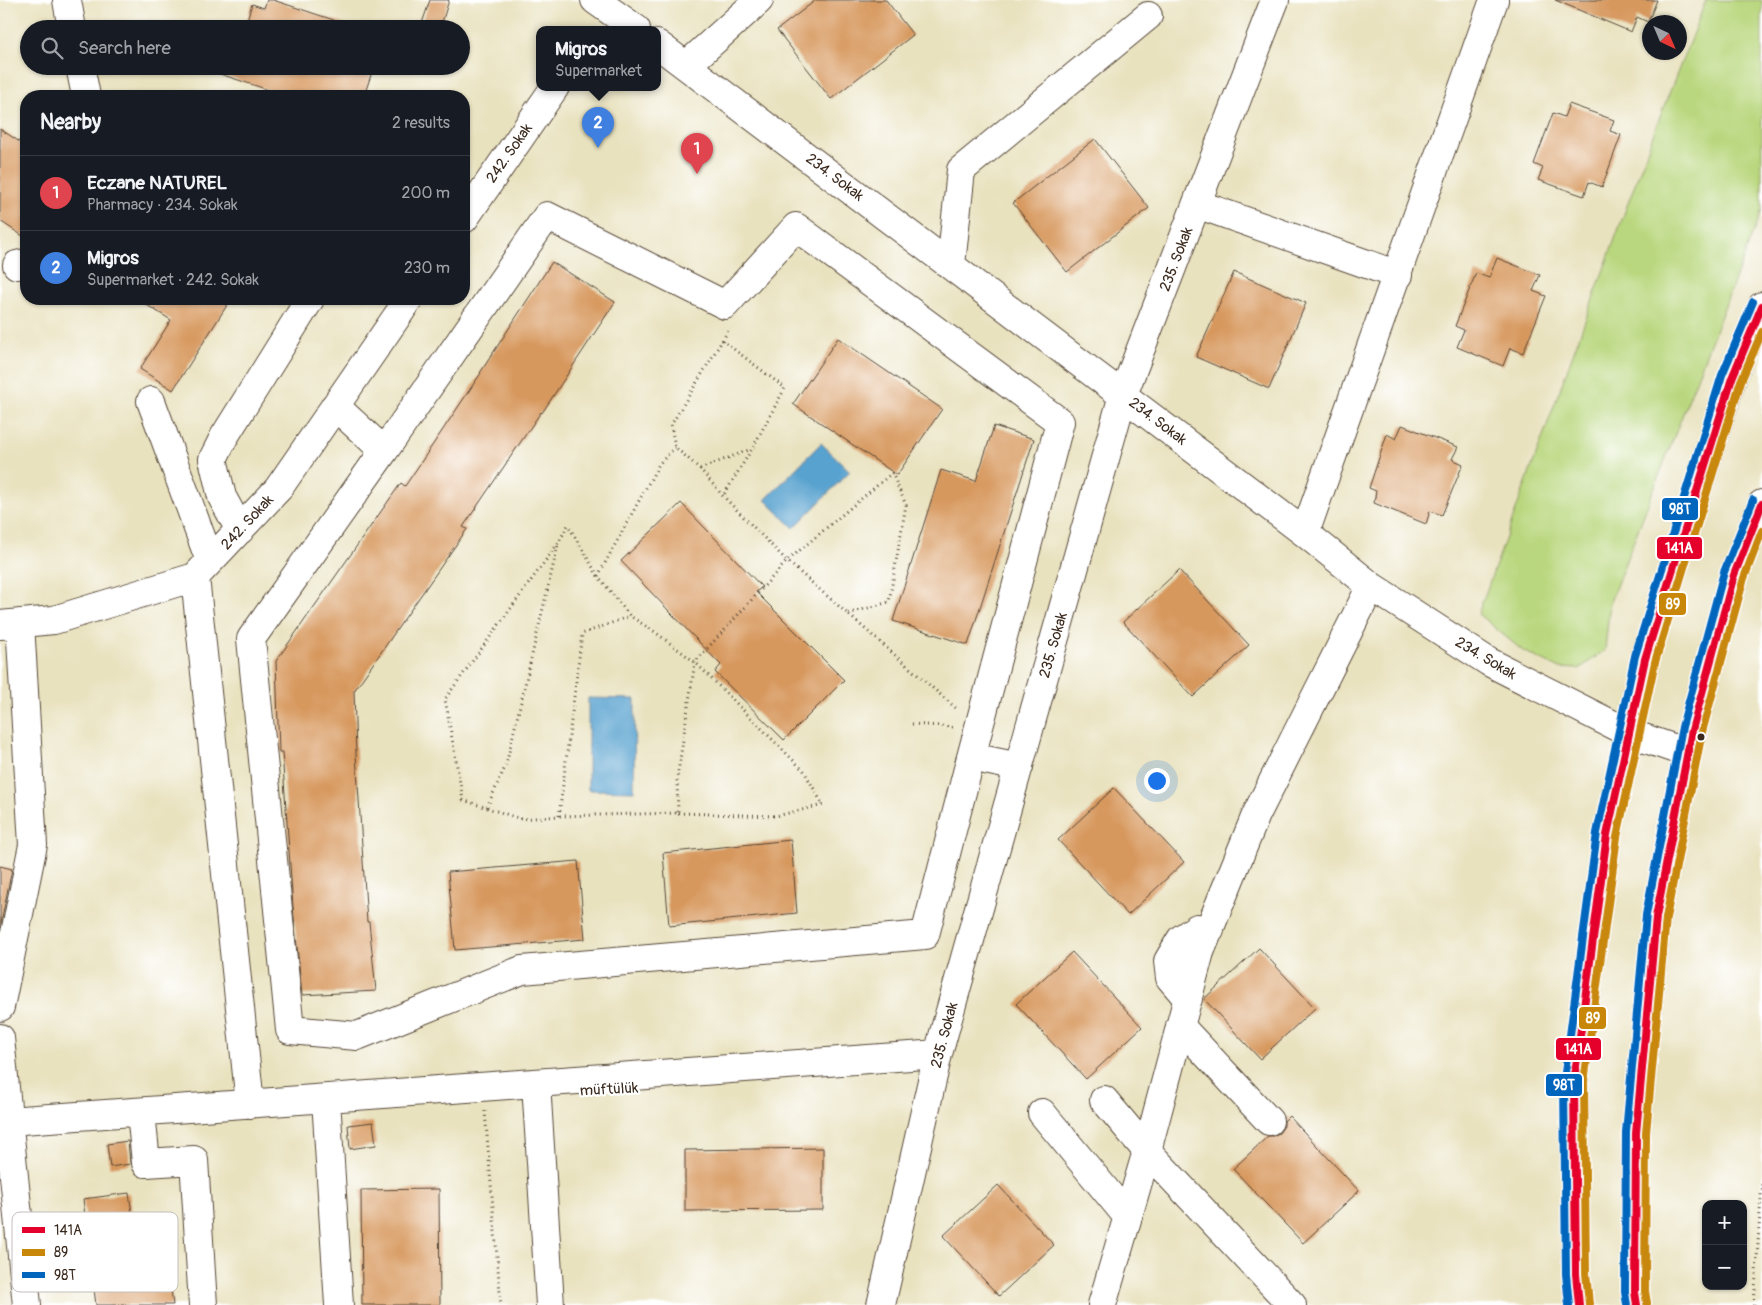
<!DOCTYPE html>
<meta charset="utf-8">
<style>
:root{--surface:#171b24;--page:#20242c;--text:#f1f3f6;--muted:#9ea1a6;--line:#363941;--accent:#1f6fb2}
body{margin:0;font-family:Pangolin,sans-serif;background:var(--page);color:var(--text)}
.controls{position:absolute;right:15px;bottom:15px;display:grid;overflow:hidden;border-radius:10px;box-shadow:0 1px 4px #0004}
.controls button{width:45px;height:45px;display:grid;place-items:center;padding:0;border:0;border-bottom:1px solid var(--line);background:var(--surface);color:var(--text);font:25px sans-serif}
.compass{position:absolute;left:1642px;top:15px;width:45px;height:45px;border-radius:50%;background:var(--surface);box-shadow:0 1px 4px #0004;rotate:136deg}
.you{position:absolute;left:1156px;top:780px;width:18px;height:18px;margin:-12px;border:4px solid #fff;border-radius:50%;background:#1a73e8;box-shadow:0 0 0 8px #1a73e833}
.badge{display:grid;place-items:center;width:32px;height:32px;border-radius:50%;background:var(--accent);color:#fff;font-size:16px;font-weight:700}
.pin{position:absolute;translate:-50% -41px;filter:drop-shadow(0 1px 2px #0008)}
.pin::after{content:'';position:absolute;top:26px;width:18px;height:15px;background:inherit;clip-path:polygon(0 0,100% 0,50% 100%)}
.popup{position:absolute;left:536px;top:26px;width:125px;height:65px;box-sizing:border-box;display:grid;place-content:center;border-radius:10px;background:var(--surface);filter:drop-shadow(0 1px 4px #0005);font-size:16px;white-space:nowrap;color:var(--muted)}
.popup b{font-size:19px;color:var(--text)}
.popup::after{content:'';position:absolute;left:50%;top:100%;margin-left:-10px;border:10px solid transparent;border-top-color:var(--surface)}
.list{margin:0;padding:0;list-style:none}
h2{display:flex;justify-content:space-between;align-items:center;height:65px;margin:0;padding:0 20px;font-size:21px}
h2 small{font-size:16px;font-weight:400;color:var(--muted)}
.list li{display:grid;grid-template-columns:32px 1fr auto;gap:15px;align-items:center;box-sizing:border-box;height:75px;padding:0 20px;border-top:1px solid var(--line)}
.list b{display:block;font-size:19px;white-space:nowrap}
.list p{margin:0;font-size:16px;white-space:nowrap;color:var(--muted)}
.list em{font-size:16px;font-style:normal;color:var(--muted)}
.icon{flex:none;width:28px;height:28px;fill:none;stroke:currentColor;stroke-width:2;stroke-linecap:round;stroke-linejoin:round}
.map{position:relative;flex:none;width:1762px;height:1305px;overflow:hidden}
.search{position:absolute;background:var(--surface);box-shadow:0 1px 4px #0004;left:20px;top:20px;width:450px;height:55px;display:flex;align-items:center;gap:12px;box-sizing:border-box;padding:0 18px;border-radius:28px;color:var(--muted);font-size:19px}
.panel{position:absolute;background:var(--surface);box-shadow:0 1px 4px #0004;left:20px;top:90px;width:450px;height:215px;border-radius:20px}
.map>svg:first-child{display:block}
</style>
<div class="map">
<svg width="1762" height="1305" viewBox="0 0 1762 1305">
<rect width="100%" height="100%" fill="#fff"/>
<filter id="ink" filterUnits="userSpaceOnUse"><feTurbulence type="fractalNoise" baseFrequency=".02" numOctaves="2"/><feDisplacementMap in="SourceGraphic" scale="10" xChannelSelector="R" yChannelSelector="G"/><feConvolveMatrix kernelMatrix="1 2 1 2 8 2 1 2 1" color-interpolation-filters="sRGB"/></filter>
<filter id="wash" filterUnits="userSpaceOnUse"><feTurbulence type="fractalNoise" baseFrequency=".0096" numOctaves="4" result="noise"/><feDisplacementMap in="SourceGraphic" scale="20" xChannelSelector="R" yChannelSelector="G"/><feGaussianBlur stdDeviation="1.12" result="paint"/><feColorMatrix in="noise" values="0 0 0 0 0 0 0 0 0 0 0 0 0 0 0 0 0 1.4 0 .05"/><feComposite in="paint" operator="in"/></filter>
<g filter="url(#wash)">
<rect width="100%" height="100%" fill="#e9e2bf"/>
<!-- green -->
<path fill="#b9d77e" stroke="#7a804e" d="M1706 0H1762V210L1610 602 1605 650 1579 669 1558 668 1523 651 1478 614 1654 132Z"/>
<!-- water -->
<path fill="#58a2cf" stroke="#4a6676" d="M821 443 850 471 794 528 765 500Z
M588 698 635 699 634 791 588 790Z"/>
<g id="blocks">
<!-- building -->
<path fill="#d7985d" d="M267 0H273L349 25V29H244L252 4 264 8Z
M430 0H449L440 29H420Z
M816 0H886L913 35 831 99 777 30Z
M1555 0H1657L1648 22 1637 17 1631 32Z
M208 66H374L364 96H287L208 70Z
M1569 104 1614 120 1610 131 1621 135 1602 187 1589 182 1584 196 1538 180 1543 168 1534 164 1553 113 1564 117Z
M0 129 26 146V238L0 221Z
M1095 139 1149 208 1067 272 1013 203Z
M1497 258 1540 275 1533 291 1546 296 1523 353 1510 348 1503 366 1457 347 1464 330 1455 326 1476 273 1489 278Z
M552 262 615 302 542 413 541 412 463 527 467 529 354 691 356 754 367 922H369L376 991 302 995 293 907 282 752H279L276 661 401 483 405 486 481 373H480Z
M1234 272 1306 303 1269 389 1196 357Z
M137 299H231L173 390 140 369 171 320Z
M838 338 942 409 897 475 793 404Z
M1402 425 1458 447 1452 459 1463 464 1442 515 1430 511 1426 524 1374 503 1376 491 1369 488 1387 434 1396 439Z
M994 426 1034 439 968 645 893 621 941 470 976 481Z
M681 503 762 587 756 592 844 680 784 740 715 672 721 665 621 561Z
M1179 570 1249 645 1193 697 1123 622Z
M1114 788 1184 862 1128 915 1058 840Z
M791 840 797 913 669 926 663 853Z
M578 861 585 939 455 950 448 872Z
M0 866 12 869 0 928Z
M1259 948 1315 1008 1260 1059 1204 999Z
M1072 952 1142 1027 1086 1079 1016 1004Z
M1289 1116 1359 1191 1303 1243 1233 1169 1268 1136H1273L1279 1133 1284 1126V1121Z
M373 1122 376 1145 350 1149 348 1125Z
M128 1141 130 1164 110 1167 107 1144Z
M823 1148V1210L685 1211V1150Z
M998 1185 1054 1245 999 1296 943 1236Z
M439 1189 440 1305H362L361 1190Z
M129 1193 133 1220 162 1217 173 1305H96L83 1199Z"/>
</g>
</g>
<g filter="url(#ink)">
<use href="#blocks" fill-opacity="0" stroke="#554636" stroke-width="1"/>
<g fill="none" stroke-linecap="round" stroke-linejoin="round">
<!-- minor casing -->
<g stroke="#554636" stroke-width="30">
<path id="minor" d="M67 0 72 29
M595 0 636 29
M657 44 1305 533 1371 586 1489 662 1629 733 1687 753
M687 65 759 0
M80 66 86 96
M1197 204 1398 275
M464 219 555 87
M17 265 26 263
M951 265 961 170 1148 16
M151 401 210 561
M335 406 384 451 251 639 290 1030 357 1036 522 970 925 935 971 757 1019 767
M384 451 547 216 725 305 796 227 1060 422 971 757
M240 530 222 497 213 459 224 437 310 299
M1305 533 1494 0
M195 577 250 1104
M0 625 54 620 195 577 278 489 409 299
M1188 999 1170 978 1168 961 1181 939 1197 928 1210 930
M0 1007 33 845 20 623
M1180 1026 1269 1121
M0 1038 27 1305
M536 1083 550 1305
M326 1099 339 1305
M1104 1100 1147 1151 1292 1305
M141 1112 146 1163 194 1160 203 1305
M1042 1113 1127 1216
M8 1121 938 1054
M881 1305 938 1054 1123 395 1275 0
M1102 1305 1147 1151 1200 952 1256 815 1371 586"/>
</g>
<!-- major casing -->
<g stroke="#554636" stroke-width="30">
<path id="major" d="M1579 1305 1576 1274 1574 1081 1607 835 1645 659 1732 378 1762 306
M1637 1305 1635 1292 1636 1133 1656 917 1692 730 1734 575 1762 504"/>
</g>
<!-- path -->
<path stroke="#554636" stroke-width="3" stroke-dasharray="1 4" stroke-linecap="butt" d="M728 331 671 425 675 447 700 469 723 496 787 561 958 710
M722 340 785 388 752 449 723 496
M675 447 659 464 598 576 630 616 655 632 695 662 787 561 892 473 906 505 889 602 847 614
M700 469 751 449
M598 576 568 525 559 542 445 699 463 800 521 819 559 816 678 813 677 779 695 662
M912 724 954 727
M487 807 506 765 558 545
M678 813 776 816 823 805 804 771 696 663
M559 816 582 634 630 616
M485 1111 501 1305
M1754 1305 1762 1182"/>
<!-- minor -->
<use href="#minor" stroke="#fff" stroke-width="28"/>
<!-- major -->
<use href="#major" stroke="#fff" stroke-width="28"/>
<!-- bus-1 casing -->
<g stroke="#fff" stroke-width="11">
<path id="bus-1" d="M1579 1305 1576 1274 1574 1081 1607 835 1645 659 1732 378 1762 306
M1637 1305 1635 1292 1636 1133 1656 917 1692 730 1734 575 1762 504"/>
</g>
<!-- bus-2 casing -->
<g stroke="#fff" stroke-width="11">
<path id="bus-2" d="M1647 1303 1645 1291 1646 1133 1666 918 1702 732 1744 578 1762 531
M1589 1304 1586 1273 1584 1082 1617 837 1655 662 1741 381 1762 332"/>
</g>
<!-- bus-3 casing -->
<g stroke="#fff" stroke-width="11">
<path id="bus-3" d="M1569 1305 1566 1274 1564 1080 1597 833 1635 656 1722 375 1753 302
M1627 1305 1625 1292 1626 1132 1646 915 1682 727 1724 572 1753 500"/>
</g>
<!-- bus-1 -->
<use href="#bus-1" stroke="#e4002b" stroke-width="8"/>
<!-- bus-2 -->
<use href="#bus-2" stroke="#c88708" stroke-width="8"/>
<!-- bus-3 -->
<use href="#bus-3" stroke="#0065bd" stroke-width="8"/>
</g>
</g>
<!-- markers -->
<circle fill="#3b2a1e" stroke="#fff" stroke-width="2" cx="1701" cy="737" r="4.5"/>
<g text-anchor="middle" stroke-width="4.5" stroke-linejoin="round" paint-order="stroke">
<!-- street labels -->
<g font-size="15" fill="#3b2a1e" stroke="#fff">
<text transform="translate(509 153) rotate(-55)" y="5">242. Sokak</text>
<text transform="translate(835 177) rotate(37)" y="5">234. Sokak</text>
<text transform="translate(1176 259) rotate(-69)" y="5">235. Sokak</text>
<text transform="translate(1158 421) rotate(37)" y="5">234. Sokak</text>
<text transform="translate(247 522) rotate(-47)" y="5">242. Sokak</text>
<text transform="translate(1053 645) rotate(-74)" y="5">235. Sokak</text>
<text transform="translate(1486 658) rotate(31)" y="5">234. Sokak</text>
<text transform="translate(944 1035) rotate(-75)" y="5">235. Sokak</text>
<text transform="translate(609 1089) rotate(-3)" y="5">müftülük</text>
</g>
</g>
<!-- legend -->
<rect x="12" y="1212" width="166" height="80" rx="8" fill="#fff" stroke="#c4bfbc" stroke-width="1"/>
<rect x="22" y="1227" width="23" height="6" fill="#e4002b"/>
<rect x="22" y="1249" width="23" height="7" fill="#c88708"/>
<rect x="22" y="1272" width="23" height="6" fill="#0065bd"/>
<g font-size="14" fill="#3b2a1e">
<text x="54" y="1235">141A</text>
<text x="54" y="1257">89</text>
<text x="54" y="1280">98T</text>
</g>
<g stroke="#fff" stroke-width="2">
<rect x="1661" y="497" width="38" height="24" rx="5" fill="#0065bd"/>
<rect x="1656" y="536" width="47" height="24" rx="5" fill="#e4002b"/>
<rect x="1658" y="592" width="29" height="24" rx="5" fill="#c88708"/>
<rect x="1578" y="1006" width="29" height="24" rx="5" fill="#c88708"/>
<rect x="1555" y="1037" width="47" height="24" rx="5" fill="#e4002b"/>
<rect x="1545" y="1073" width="38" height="24" rx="5" fill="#0065bd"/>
</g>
<g font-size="14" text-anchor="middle" font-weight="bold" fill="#fff">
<text x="1680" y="514">98T</text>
<text x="1679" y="553">141A</text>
<text x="1673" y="609">89</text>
<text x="1593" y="1023">89</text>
<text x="1578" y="1054">141A</text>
<text x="1564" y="1090">98T</text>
</g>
</svg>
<div class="controls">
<button>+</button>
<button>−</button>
</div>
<svg class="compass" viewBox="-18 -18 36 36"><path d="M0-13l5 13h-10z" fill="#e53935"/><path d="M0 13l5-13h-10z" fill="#9ea1a6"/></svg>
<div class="you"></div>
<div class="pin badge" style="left:697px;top:174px;background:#e0444e">1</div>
<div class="pin badge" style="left:598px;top:148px;background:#3f7fe0">2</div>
<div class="popup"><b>Migros</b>Supermarket</div>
<div class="search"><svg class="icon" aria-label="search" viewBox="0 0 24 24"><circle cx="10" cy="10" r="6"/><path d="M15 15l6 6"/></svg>Search here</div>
<section class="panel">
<h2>Nearby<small>2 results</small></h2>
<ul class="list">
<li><span class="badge" style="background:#e0444e">1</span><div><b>Eczane NATUREL</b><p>Pharmacy · 234. Sokak</p></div><em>200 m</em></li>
<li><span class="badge" style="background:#3f7fe0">2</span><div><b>Migros</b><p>Supermarket · 242. Sokak</p></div><em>230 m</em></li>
</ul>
</section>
</div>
